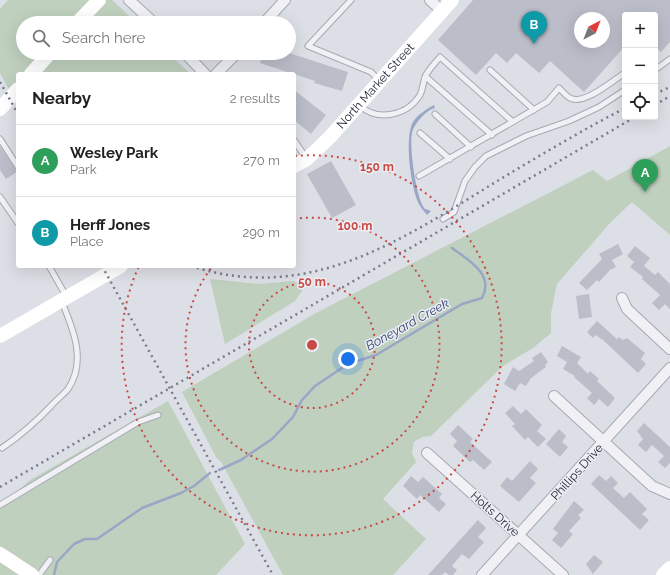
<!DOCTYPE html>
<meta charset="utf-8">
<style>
:root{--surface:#fff;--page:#f6f6f6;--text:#222;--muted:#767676;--line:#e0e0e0;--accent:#ea580c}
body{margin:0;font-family:Raleway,sans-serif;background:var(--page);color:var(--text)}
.controls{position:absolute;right:12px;top:12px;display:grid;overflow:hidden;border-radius:4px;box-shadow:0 4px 16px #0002}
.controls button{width:36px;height:36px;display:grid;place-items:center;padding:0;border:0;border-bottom:1px solid var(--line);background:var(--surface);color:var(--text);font:20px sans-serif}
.compass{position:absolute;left:574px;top:12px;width:36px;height:36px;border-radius:50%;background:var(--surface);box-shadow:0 4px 16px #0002;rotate:42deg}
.you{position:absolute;left:348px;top:359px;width:14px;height:14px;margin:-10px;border:3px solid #fff;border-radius:50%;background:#1a73e8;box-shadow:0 0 0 6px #1a73e833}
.badge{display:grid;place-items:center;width:26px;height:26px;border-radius:50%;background:var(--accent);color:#fff;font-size:13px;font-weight:700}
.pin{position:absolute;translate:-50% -33px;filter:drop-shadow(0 1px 2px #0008)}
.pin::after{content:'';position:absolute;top:21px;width:14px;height:12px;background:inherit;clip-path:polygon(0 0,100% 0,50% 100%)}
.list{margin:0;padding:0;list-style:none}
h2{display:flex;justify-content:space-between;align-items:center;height:52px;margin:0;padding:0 16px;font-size:17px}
h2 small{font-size:13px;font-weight:400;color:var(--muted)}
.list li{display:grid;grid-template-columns:26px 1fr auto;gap:12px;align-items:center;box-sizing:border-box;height:72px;padding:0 16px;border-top:1px solid var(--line)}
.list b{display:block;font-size:15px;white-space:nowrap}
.list p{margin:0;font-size:13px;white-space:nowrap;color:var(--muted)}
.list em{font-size:13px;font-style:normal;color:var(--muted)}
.icon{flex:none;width:22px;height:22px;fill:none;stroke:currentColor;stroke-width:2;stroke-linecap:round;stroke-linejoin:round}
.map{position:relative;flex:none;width:670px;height:575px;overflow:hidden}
.search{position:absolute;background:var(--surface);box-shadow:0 4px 16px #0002;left:16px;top:16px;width:280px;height:44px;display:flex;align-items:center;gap:10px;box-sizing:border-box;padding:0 14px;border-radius:22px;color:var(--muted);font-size:15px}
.panel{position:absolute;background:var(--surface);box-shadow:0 4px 16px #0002;left:16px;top:72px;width:280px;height:196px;border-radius:4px}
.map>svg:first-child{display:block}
</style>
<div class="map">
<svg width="670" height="575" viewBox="0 0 670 575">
<rect width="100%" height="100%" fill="#dddfe6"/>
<!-- green -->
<path fill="#bfd0be" d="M8 0H112L137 23H23V53H168L191 74H18V106L0 73V9Z
M670 146V235L632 202 610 223 557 284 551 313V333L533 348 503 366 431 436 422 437 414 442 412 453 416 462 383 499 426 539 393 575H283L221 462 216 457 182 392 316 313 593 170 607 181Z
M210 279 258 284 294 281 304 288 295 301 225 344Z
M168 401 245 544 216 575H39L16 556 0 546V507L30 480Z
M0 559 25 575H0Z"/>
<!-- water -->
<path fill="#99a6c6" d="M434 105 435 108C426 110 414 124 412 133 409 145 416 200 425 209 426 209 431 211 431 211L427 215C424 211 420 207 418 202 411 187 404 137 413 122 417 115 427 109 434 105Z"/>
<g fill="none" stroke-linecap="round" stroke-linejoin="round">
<!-- stream -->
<path stroke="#99a6c6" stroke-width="2.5" d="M219 470 241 460 272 439 293 417 302 400 315 386 348 364 376 355 462 304 482 298C495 274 468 260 452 248
M54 575 57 562 74 544 85 539H97L142 508 181 493 194 486 210 473"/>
</g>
<!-- building -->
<path fill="#bbbdc9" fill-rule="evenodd" d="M473 0H670V42L661 52 655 46V15H625V46L584 92 550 61 539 73 516 53 507 63 496 53 476 75 438 40ZM580 18H604V42H580Z
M263 53H289L348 72 342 91 314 83 315 81 260 63Z
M294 90 326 115 311 134 294 120Z
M0 146 17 172 6 179 0 170Z
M331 161 356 205 332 218 307 174Z
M618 244 623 254 612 260 616 267 610 270 599 282 597 280 587 290 579 283 602 259 599 254Z
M635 246 650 258 644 266 655 275 658 272 670 284V309L665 304 659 310 652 303 660 295 642 279 643 277 630 267 634 262 627 256Z
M589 294 592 317 579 319 576 296Z
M597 321 617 339 619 337 623 340 627 338 645 353 641 359 646 364 638 373 603 340 595 335 593 338 587 332Z
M562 346 581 357 577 363 588 374 590 371 599 379 597 381 615 398 608 407 599 399 594 405 587 398 592 393 574 377 575 376 563 369 567 362 557 356Z
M541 352 548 362 545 365 546 367 531 378 526 386 520 383 515 391 504 384 513 367 519 371 534 361 532 358Z
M513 406 521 414 526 409 542 425 537 431 546 439 538 447 528 437 525 440 512 426 515 424 505 413Z
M644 423 670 447V463L665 468 658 462 664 456 652 445 646 452 638 445 643 439 637 431Z
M458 425 473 439 470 442 492 462 484 470 473 460 470 462 453 446 457 441 450 434Z
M559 429 566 436 562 442 568 447 560 457 546 444Z
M530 461 538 469 530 478 536 483 519 502 500 486 507 477 512 481Z
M599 475 606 481 611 476 618 483 613 488 624 498 630 492 647 509 642 514 649 520 640 530 591 484Z
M411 476 418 482 423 477 442 494 439 498 446 504 439 512 420 495 417 499 403 486Z
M574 501 584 510 578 515 581 518 569 531 573 534 561 548 552 540 558 533 553 529Z
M478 520 486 528 478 537 484 542 469 559 462 554 452 566 457 570 453 575H449L445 572 442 575H428Z
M594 555 603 562 593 574 586 564Z"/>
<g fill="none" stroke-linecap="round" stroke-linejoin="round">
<!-- lane casing -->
<g stroke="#a6a9b3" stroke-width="7">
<path id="lane" d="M351 0 308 46 371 72 379 80
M490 70 534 110
M655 70 670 59
M426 77 492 135
M359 105C377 122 407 116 420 95 423 89 423 83 425 77 428 70 435 63 440 57L513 122
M435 114 471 147
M420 133 450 159
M0 139 18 167
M294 140 306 158
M419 176 547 102 559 88C562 91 566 96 570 98 584 106 613 80 625 73
M0 197 18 223
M443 219 454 212 465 181 475 167 486 156 526 136 569 121 599 107 625 90
M49 266 66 296
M2 448C21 435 35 423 51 406 56 400 63 395 68 389 87 361 73 329 62 302
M0 505 138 422 158 415
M39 575 50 560"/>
</g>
<!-- street casing -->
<g stroke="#a6a9b3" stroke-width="12">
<path id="street" d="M129 0 154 23
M430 0 442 11
M264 23 285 0
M185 53 205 74
M216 74 237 53
M622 298 627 309 670 349
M554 396 652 486 670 494
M427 453 563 575
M482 575 670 368"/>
</g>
<!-- lane -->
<use href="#lane" stroke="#f0f0f5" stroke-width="5"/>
<!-- street -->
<use href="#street" stroke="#f0f0f5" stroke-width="10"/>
<!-- secondary -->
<g stroke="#fff" stroke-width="14">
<path d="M77 23 99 0"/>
<path d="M31 74 50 53"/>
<path d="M0 109 18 89"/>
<path id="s1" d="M294 166 307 159 330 137 452 0"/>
<path d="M0 336 121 266"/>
<path d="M0 554 32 575"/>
<path d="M663 575 670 568"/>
</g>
<!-- rail -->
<path stroke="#777c8f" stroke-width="2.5" stroke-dasharray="2 4" stroke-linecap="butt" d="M0 82 18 114
M655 94 670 87
M655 105 670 96
M102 266 273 575
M191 266C307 304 400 241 494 183 537 157 581 131 625 108
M0 487 635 117"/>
</g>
<!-- distance rings -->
<g fill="none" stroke="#c94a45" stroke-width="2" stroke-dasharray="2 4">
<circle cx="312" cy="345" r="63"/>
<path d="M294 219A127 127 0 1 1 212 267"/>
<path d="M295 156A190 190 0 1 1 139 266"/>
</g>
<g text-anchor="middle" stroke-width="3" stroke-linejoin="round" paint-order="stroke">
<!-- street labels -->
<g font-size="12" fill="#272b3c" stroke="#eceef4">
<text dy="4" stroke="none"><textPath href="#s1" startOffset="115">North Market Street</textPath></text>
<text transform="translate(577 472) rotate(-48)" y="4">Phillips Drive</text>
<text transform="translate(495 514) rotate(42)" y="4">Holts Drive</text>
</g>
<!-- water labels -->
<g font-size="13" font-style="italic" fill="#33426f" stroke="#eceef4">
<text transform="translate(407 324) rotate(-29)" y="5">Boneyard Creek</text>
</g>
</g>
<circle cx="312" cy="345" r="6" fill="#c94a45" stroke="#eceef4" stroke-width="2"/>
<g font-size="12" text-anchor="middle" font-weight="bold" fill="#c94a45" stroke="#eceef4" stroke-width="3" stroke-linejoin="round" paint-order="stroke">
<text x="377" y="171">150 m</text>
<text x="355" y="230">100 m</text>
<text x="312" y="286">50 m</text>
</g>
</svg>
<div class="controls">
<button>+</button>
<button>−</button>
<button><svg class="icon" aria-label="locate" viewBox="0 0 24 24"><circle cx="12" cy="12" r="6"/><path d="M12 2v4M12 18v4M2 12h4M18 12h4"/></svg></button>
</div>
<svg class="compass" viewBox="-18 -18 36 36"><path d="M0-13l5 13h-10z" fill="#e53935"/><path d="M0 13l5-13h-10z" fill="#767676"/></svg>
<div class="you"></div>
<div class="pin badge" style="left:645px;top:192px;background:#2e9e5b">A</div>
<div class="pin badge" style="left:534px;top:44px;background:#0f9aa8">B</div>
<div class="search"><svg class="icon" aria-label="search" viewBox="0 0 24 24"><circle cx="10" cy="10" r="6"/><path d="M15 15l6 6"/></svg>Search here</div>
<section class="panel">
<h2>Nearby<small>2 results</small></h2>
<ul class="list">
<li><span class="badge" style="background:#2e9e5b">A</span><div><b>Wesley Park</b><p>Park</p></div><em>270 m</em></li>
<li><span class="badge" style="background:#0f9aa8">B</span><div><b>Herff Jones</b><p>Place</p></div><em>290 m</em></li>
</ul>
</section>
</div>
